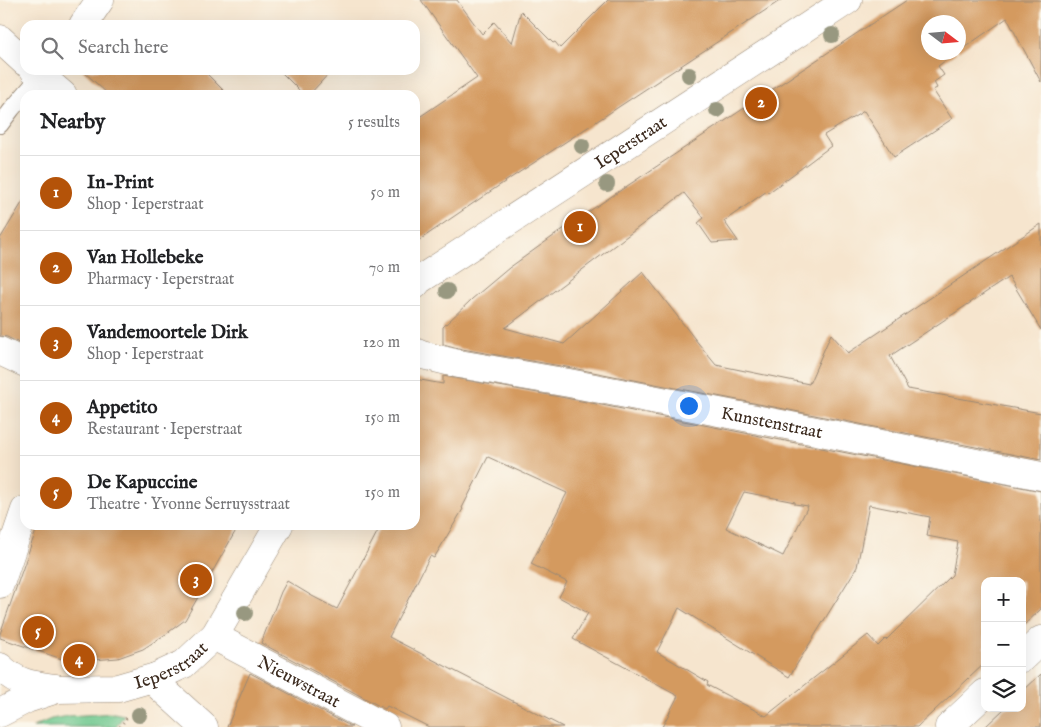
<!DOCTYPE html>
<meta charset="utf-8">
<style>
:root{--surface:#fff;--page:#f2f2f2;--text:#202124;--muted:#757577;--line:#e0e0e0;--accent:#b45309}
body{margin:0;font-family:"IM FELL English",serif;background:var(--page);color:var(--text)}
.controls{position:absolute;right:15px;bottom:15px;display:grid;overflow:hidden;border-radius:10px;box-shadow:0 5px 20px #0002}
.controls button{width:45px;height:45px;display:grid;place-items:center;padding:0;border:0;border-bottom:1px solid var(--line);background:var(--surface);color:var(--text);font:25px sans-serif}
.compass{position:absolute;left:921px;top:15px;width:45px;height:45px;border-radius:50%;background:var(--surface);box-shadow:0 5px 20px #0002;rotate:106deg}
.you{position:absolute;left:688px;top:405px;width:18px;height:18px;margin:-12px;border:4px solid #fff;border-radius:50%;background:#1a73e8;box-shadow:0 0 0 8px #1a73e833}
.badge{display:grid;place-items:center;width:32px;height:32px;border-radius:50%;background:var(--accent);color:#fff;font-size:16px;font-weight:700}
.pin{position:absolute;translate:-50% -50%;border:2px solid #fff;box-shadow:0 1px 5px #0006}
.list{margin:0;padding:0;list-style:none}
h2{display:flex;justify-content:space-between;align-items:center;height:65px;margin:0;padding:0 20px;font-size:21px}
h2 small{font-size:16px;font-weight:400;color:var(--muted)}
.list li{display:grid;grid-template-columns:32px 1fr auto;gap:15px;align-items:center;box-sizing:border-box;height:75px;padding:0 20px;border-top:1px solid var(--line)}
.list b{display:block;font-size:19px;white-space:nowrap}
.list p{margin:0;font-size:16px;white-space:nowrap;color:var(--muted)}
.list em{font-size:16px;font-style:normal;color:var(--muted)}
.icon{flex:none;width:28px;height:28px;fill:none;stroke:currentColor;stroke-width:2;stroke-linecap:round;stroke-linejoin:round}
.map{position:relative;flex:none;width:1041px;height:727px;overflow:hidden}
.search{position:absolute;background:var(--surface);box-shadow:0 5px 20px #0002;left:20px;top:20px;width:400px;height:55px;display:flex;align-items:center;gap:12px;box-sizing:border-box;padding:0 18px;border-radius:15px;color:var(--muted);font-size:19px}
.panel{position:absolute;background:var(--surface);box-shadow:0 5px 20px #0002;left:20px;top:90px;width:400px;height:440px;border-radius:15px}
.map>svg:first-child{display:block}
</style>
<div class="map">
<svg width="1041" height="727" viewBox="0 0 1041 727">
<rect width="100%" height="100%" fill="#fbf7ec"/>
<filter id="ink" filterUnits="userSpaceOnUse"><feTurbulence type="fractalNoise" baseFrequency=".02" numOctaves="2"/><feDisplacementMap in="SourceGraphic" scale="10" xChannelSelector="R" yChannelSelector="G"/><feConvolveMatrix kernelMatrix="1 2 1 2 8 2 1 2 1" color-interpolation-filters="sRGB"/></filter>
<filter id="wash" filterUnits="userSpaceOnUse"><feTurbulence type="fractalNoise" baseFrequency=".0096" numOctaves="4" result="noise"/><feDisplacementMap in="SourceGraphic" scale="20" xChannelSelector="R" yChannelSelector="G"/><feGaussianBlur stdDeviation="1.12" result="paint"/><feColorMatrix in="noise" values="0 0 0 0 0 0 0 0 0 0 0 0 0 0 0 0 0 1.4 0 .05"/><feComposite in="paint" operator="in"/></filter>
<g filter="url(#wash)">
<rect width="100%" height="100%" fill="#f6e5ce"/>
<!-- green -->
<path fill="#6fc88f" stroke="#557956" d="M114 713 124 715 116 727H33L51 719 68 716Z"/>
<g id="blocks">
<!-- building -->
<path fill="#d49a5e" fill-rule="evenodd" d="M421 0H457L482 34 494 22 512 43 521 11 553 43 555 42 560 48 608 0H781L497 187 415 243V120L477 78Z
M907 0H1041V82L1007 18 958 52V22H928V52H957L938 66 944 75 934 82 937 88 933 90 952 119 894 157 864 111 824 135 831 146 768 193 767 191 724 221 738 241 712 243 698 223 704 218 684 193 505 328 564 344 643 272 694 338 716 365 809 384 831 334 848 353 1041 224V330L1009 277 890 356 908 389 1041 413V460L784 409 572 368 462 349 443 344V327L472 299 509 268 576 220Z
M82 70H203L228 95H109Z
M279 70H332L309 95H304Z
M25 198V346L7 337 0 336V239Z
M443 376 566 398 1041 491V609L1022 627V581H985V663L917 727H662L678 696 573 639 588 613 559 597 567 582 531 564 567 493 488 457 462 508 463 509 434 558 430 556 389 637 563 727H429L387 706 385 709 261 643 281 592 287 581 312 596 337 609 381 525H415V379L443 384ZM744 492 795 502V504L808 506 783 556 726 528ZM869 505 930 517 927 536 958 542 952 575 886 640 885 639 878 646 868 635 766 716 707 685 708 682 657 652 679 608 789 677 857 567Z
M38 525H239L185 620 166 634 143 649 118 658 93 660 63 657 62 659 0 638V634Z
M250 673 352 727H227Z
M1041 674V727H985L1005 708H1022V692Z"/>
</g>
</g>
<g filter="url(#ink)">
<use href="#blocks" fill-opacity="0" stroke="#988876" stroke-width="1"/>
<g fill="none" stroke-linecap="round" stroke-linejoin="round">
<!-- service casing -->
<g stroke="#988876" stroke-width="18">
<path id="service" d="M0 125 12 109 40 76"/>
</g>
<!-- minor casing -->
<g stroke="#988876" stroke-width="29">
<g id="minor">
<path d="M83 25 100 0"/>
<path d="M0 39 25 62"/>
<path d="M34 70 63 95"/>
<path d="M0 351 25 363"/>
<path id="s1" d="M415 352 422 355 459 364 569 383 781 424 1041 476"/>
<path id="s2" d="M215 635 223 641 385 727"/>
<path d="M1022 658 1041 640"/>
<path d="M156 677 160 687 204 727"/>
<path d="M949 727 985 693"/>
</g>
</g>
<!-- tertiary casing -->
<g stroke="#988876" stroke-width="29">
<g id="tertiary">
<path id="s3" d="M415 285 419 280 772 50 848 0"/>
<path d="M0 584 25 510"/>
<path d="M0 667C18 684 32 685 55 688"/>
<path id="s4" d="M0 713 27 699 57 689 118 688 156 677 184 664 215 635 279 525"/>
</g>
</g>
<!-- path -->
<path stroke="#988876" stroke-width="3" stroke-dasharray="1 4" stroke-linecap="butt" d="M120 727 127 717"/>
<!-- service -->
<use href="#service" stroke="#fff" stroke-width="16"/>
<!-- minor -->
<use href="#minor" stroke="#fff" stroke-width="28"/>
<!-- tertiary -->
<use href="#tertiary" stroke="#fff" stroke-width="28"/>
</g>
<!-- trees -->
<g fill="#989880">
<circle cx="832" cy="35" r="8"/>
<circle cx="689" cy="75" r="8"/>
<circle cx="717" cy="110" r="8"/>
<circle cx="582" cy="146" r="8"/>
<circle cx="607" cy="184" r="8"/>
<circle cx="447" cy="291" r="8"/>
<circle cx="245" cy="613" r="8"/>
<circle cx="139" cy="715" r="8"/>
</g>
</g>
<g text-anchor="middle" stroke-width="4.5" stroke-linejoin="round" paint-order="stroke">
<!-- street labels -->
<g font-size="18" fill="#3b2a1e" stroke="#fbf7ec">
<text dy="6" stroke="none"><textPath href="#s3" startOffset="259">Ieperstraat</textPath></text>
<text dy="6" stroke="none"><textPath href="#s1" startOffset="364">Kunstenstraat</textPath></text>
<text dy="6" stroke="none"><textPath href="#s4" startOffset="181">Ieperstraat</textPath></text>
<text dy="6" stroke="none"><textPath href="#s2" startOffset="96">Nieuwstraat</textPath></text>
</g>
</g>
</svg>
<div class="controls">
<button>+</button>
<button>−</button>
<button><svg class="icon" aria-label="layers" viewBox="0 0 24 24"><path d="M12 4l9 5-9 5-9-5zM3 14l9 5 9-5"/></svg></button>
</div>
<svg class="compass" viewBox="-18 -18 36 36"><path d="M0-13l5 13h-10z" fill="#e53935"/><path d="M0 13l5-13h-10z" fill="#757577"/></svg>
<div class="you"></div>
<div class="pin badge" style="left:580px;top:227px">1</div>
<div class="pin badge" style="left:761px;top:103px">2</div>
<div class="pin badge" style="left:196px;top:580px">3</div>
<div class="pin badge" style="left:79px;top:660px">4</div>
<div class="pin badge" style="left:38px;top:632px">5</div>
<div class="search"><svg class="icon" aria-label="search" viewBox="0 0 24 24"><circle cx="10" cy="10" r="6"/><path d="M15 15l6 6"/></svg>Search here</div>
<section class="panel">
<h2>Nearby<small>5 results</small></h2>
<ul class="list">
<li><span class="badge">1</span><div><b>In-Print</b><p>Shop · Ieperstraat</p></div><em>50 m</em></li>
<li><span class="badge">2</span><div><b>Van Hollebeke</b><p>Pharmacy · Ieperstraat</p></div><em>70 m</em></li>
<li><span class="badge">3</span><div><b>Vandemoortele Dirk</b><p>Shop · Ieperstraat</p></div><em>120 m</em></li>
<li><span class="badge">4</span><div><b>Appetito</b><p>Restaurant · Ieperstraat</p></div><em>150 m</em></li>
<li><span class="badge">5</span><div><b>De Kapuccine</b><p>Theatre · Yvonne Serruysstraat</p></div><em>150 m</em></li>
</ul>
</section>
</div>
